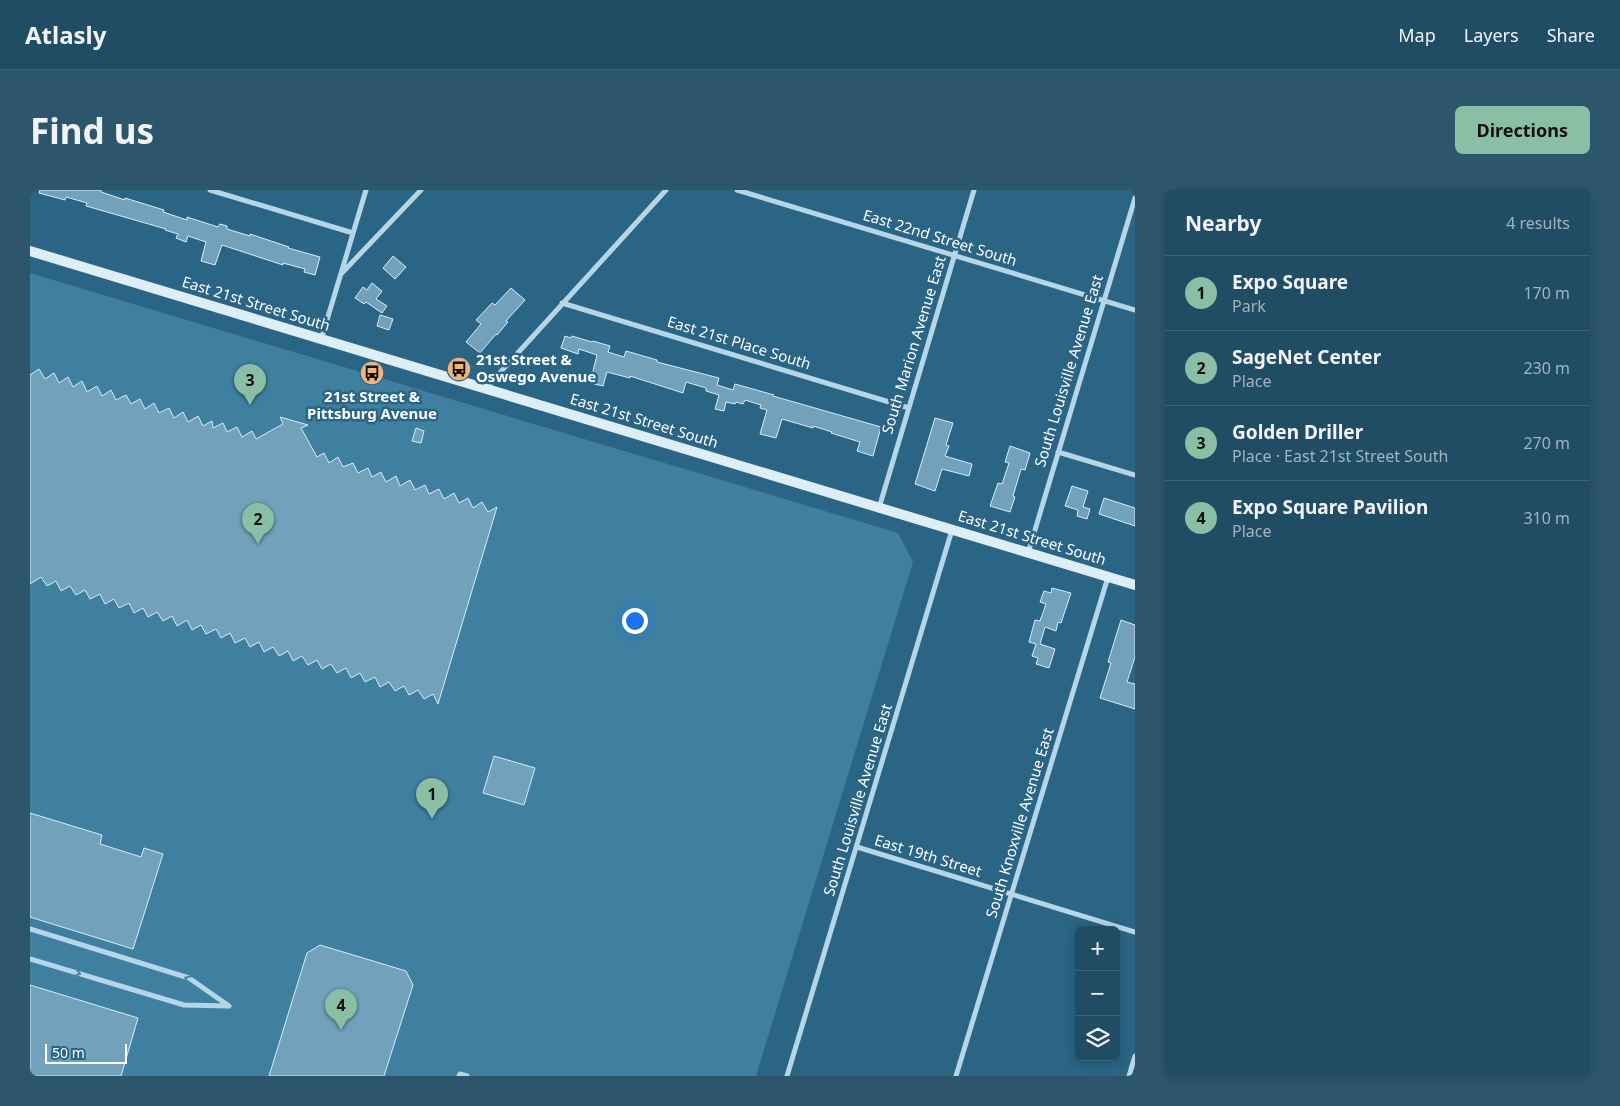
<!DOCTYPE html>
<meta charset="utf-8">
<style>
:root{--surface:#204c64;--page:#2d566d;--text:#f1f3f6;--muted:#a2b4bf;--line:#3d6378;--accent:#8abfa5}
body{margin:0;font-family:"Noto Sans",sans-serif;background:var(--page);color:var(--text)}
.controls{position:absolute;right:15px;bottom:15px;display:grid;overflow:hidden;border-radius:8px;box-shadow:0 2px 12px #0003}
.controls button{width:45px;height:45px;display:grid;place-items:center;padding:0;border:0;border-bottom:1px solid var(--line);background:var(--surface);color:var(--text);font:25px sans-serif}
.scale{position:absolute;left:15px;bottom:12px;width:82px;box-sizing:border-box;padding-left:5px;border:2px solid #fff;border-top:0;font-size:14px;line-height:18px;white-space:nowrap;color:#fff;-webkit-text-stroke:4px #2a6585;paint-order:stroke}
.you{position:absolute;left:604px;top:430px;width:18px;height:18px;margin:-12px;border:4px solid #fff;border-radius:50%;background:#1a73e8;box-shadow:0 0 0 8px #1a73e833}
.badge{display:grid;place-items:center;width:32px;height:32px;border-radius:50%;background:var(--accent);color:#111;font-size:16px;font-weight:700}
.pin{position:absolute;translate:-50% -41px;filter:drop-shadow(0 1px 2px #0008)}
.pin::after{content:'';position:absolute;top:26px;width:18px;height:15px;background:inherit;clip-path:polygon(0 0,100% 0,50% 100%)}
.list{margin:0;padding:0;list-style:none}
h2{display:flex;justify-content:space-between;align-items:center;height:65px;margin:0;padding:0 20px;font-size:21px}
h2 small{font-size:16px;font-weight:400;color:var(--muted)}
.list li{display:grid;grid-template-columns:32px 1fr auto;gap:15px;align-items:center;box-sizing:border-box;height:75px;padding:0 20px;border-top:1px solid var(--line)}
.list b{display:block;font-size:19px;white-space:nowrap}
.list p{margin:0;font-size:16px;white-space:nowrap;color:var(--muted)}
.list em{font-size:16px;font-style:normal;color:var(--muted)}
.icon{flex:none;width:28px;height:28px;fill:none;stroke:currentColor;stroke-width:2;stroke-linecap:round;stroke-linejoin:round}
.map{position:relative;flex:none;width:1105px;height:886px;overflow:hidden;border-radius:8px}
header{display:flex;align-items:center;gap:30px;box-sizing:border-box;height:70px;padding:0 25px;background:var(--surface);border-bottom:1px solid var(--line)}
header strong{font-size:24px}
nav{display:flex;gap:28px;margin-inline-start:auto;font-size:18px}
.intro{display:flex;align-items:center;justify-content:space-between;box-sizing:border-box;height:120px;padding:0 30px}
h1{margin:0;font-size:35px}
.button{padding:12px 22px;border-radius:8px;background:var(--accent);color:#111;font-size:18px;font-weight:700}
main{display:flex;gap:30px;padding:0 30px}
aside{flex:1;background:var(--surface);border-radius:8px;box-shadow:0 2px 12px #0003}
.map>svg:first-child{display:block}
</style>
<header>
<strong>Atlasly</strong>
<nav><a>Map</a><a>Layers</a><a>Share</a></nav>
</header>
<div class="intro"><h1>Find us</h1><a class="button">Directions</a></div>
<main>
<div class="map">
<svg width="1105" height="886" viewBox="0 0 1105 886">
<rect width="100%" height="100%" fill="#2a6585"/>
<!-- green -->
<path fill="#3f80a1" d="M0 83 868 343 883 372 726 886H0Z"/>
<!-- building -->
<path fill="#72a2bb" stroke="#d8ecf6" d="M10 0H71V2L95 10V8L134 20 133 22 157 30V27L188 37 190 34 197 36V39L220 46V44L259 57 258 58 290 67 285 85 274 82 275 79 253 73V75L192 55 185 75 171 71 176 52 158 46 156 52 146 48 148 44 135 40 136 39 56 16 57 13 36 7 35 10 9 3Z
M363 66 376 77 365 89 353 78Z
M342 93 352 101 346 109 357 116 352 123 336 112 334 114 325 108 333 97 337 100Z
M481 98 495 110 476 131 478 132 467 145 466 144 450 163 436 152 451 134 446 130 462 113 465 115Z
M350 125 363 129 359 140 347 136Z
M535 146 541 148 542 146 562 152 563 151 580 156 578 162 594 167 596 161 627 170V172L689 188 687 195 703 200 705 194 744 205 743 206 851 237 843 266 827 261 830 252 801 243 802 242 783 236V238L752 229 746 248 730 244 737 220 730 218 731 215 715 210 713 214 706 212 705 214 696 212 694 221 685 219 689 205 676 201V198L656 192 653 203 600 186V188L577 182 573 196 560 193 567 165 549 159 548 164 531 158Z
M9 179 15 189 24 183 29 193 38 187 43 197 52 191 57 202 67 196 72 206 81 200 86 210 96 205 101 214 110 209 115 219 124 213 129 223 139 218 144 228 153 222 158 232 168 226 173 236 182 231 183 238 193 233 197 242 207 237 212 247 222 241 226 249 253 234 250 227 278 235 271 238 287 267 294 263 299 273 308 267 313 277 323 273 328 283 338 278 342 287 351 282 356 292 366 286 370 296 380 290 385 300 395 295 399 304 409 299 414 309 424 303 429 313 438 308 443 318 452 312 458 322 467 317 408 514 403 504 394 509 388 500 379 505 374 496 365 501 359 492 350 497 345 487 335 492 330 483 321 488 316 478 307 483 301 474 292 479 287 470 278 475 272 466 263 471 258 461 249 466 243 457 234 462 229 452 220 457 215 448 205 453 200 443 191 448 186 439 176 444 171 435 162 440 157 430 147 436 142 426 133 431 127 422 118 427 113 418 104 423 99 413 89 418 84 409 75 414 70 404 60 409 55 400 46 405 40 396 31 401 26 391 17 396 11 387 0 394V185Z
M905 228 923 233 916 255 919 256 915 266 942 274 939 286 912 279 905 301 885 294Z
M386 238 394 241 391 253 382 251Z
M980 256 1000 263 995 280 991 279 983 306 985 307 980 322 960 316 968 293 972 294 979 273 975 272Z
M1042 296 1058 301 1053 317 1060 319 1057 329 1047 326 1048 320 1035 316Z
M1074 308 1105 318V336L1069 324Z
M1022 398 1041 403 1031 433 1028 432 1026 441 1015 437 1010 454 1025 459 1019 478 1006 474 1008 468 1002 466 1006 454 999 452 1005 430 1010 431 1016 414 1010 412 1014 401 1021 403Z
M1091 430 1105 435V467L1097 492 1105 494V519L1070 508 1081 473 1078 472Z
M464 566 505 578 494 615 453 603Z
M0 623 72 645 70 654 111 667 114 658 133 664 103 759 0 727Z
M290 755 376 781 383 795 354 886H239L277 763Z
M0 795 108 828 91 886H0Z"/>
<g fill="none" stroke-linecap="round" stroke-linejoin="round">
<!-- minor -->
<path stroke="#b5d6e7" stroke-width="5" d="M180 0 323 43
M707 0 1105 120
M311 84 391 0
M532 113 879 218
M291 150 336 0
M456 198 636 0
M1028 262 1105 285
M849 318 944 0
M998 363 1105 8
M827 657 1105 742
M0 739 159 788 199 816
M0 769 154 815 198 816
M429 886 430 884 437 886
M757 886 922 340
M926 886 1078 387
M1099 886 1105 866"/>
<!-- secondary -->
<path stroke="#deeef7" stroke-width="10" d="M0 61 1105 395"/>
</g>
<!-- one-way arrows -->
<defs><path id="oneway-chevron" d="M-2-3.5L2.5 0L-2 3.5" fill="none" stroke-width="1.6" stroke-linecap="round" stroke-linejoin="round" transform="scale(1.25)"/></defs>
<g stroke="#4d819e">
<use href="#oneway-chevron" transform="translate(47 783) rotate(17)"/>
<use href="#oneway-chevron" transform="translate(158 789) rotate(-155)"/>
</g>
<!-- icons -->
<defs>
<g id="bus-disc" transform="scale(1.25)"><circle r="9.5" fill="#edb57d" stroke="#2a6585"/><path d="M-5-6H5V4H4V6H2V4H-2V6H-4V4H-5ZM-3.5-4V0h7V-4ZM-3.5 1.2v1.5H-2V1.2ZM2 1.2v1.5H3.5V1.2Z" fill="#111"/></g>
</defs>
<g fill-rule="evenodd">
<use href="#bus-disc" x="429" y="179"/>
<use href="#bus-disc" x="342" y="183"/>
</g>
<g text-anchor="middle" stroke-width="5" stroke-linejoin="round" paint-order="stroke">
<!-- street labels -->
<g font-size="15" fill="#fff" stroke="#2a6585">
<text transform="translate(910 48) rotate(17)" y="5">East 22nd Street South</text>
<text transform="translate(226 114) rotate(17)" y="5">East 21st Street South</text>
<text transform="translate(709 153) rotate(17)" y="5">East 21st Place South</text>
<text transform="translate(884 155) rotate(-73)" y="5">South Marion Avenue East</text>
<text transform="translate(1039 181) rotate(-73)" y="5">South Louisville Avenue East</text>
<text transform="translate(614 231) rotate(17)" y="5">East 21st Street South</text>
<text transform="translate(1002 348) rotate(17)" y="5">East 21st Street South</text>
<text transform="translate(828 610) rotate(-73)" y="5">South Louisville Avenue East</text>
<text transform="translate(990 633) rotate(-73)" y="5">South Knoxville Avenue East</text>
<text transform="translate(898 666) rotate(17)" y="5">East 19th Street</text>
</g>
<!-- poi labels -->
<g font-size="15" font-weight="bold" fill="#fff" stroke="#2a6585" text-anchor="start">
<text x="446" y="175">21st Street &amp;<tspan x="446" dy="17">Oswego Avenue</tspan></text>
<text x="342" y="212" text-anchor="middle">21st Street &amp;<tspan x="342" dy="17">Pittsburg Avenue</tspan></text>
</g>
</g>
</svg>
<div class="controls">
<button>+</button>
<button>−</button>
<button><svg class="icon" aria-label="layers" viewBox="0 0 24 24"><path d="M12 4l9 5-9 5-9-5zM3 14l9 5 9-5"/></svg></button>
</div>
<div class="scale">50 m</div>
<div class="you"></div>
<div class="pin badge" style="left:402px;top:629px">1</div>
<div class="pin badge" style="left:228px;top:354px">2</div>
<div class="pin badge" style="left:220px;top:215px">3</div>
<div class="pin badge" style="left:311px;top:840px">4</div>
</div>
<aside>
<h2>Nearby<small>4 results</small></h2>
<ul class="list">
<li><span class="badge">1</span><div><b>Expo Square</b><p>Park</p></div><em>170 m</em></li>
<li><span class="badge">2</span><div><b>SageNet Center</b><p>Place</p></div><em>230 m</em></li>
<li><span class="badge">3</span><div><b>Golden Driller</b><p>Place · East 21st Street South</p></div><em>270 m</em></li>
<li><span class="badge">4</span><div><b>Expo Square Pavilion</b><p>Place</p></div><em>310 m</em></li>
</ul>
</aside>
</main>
